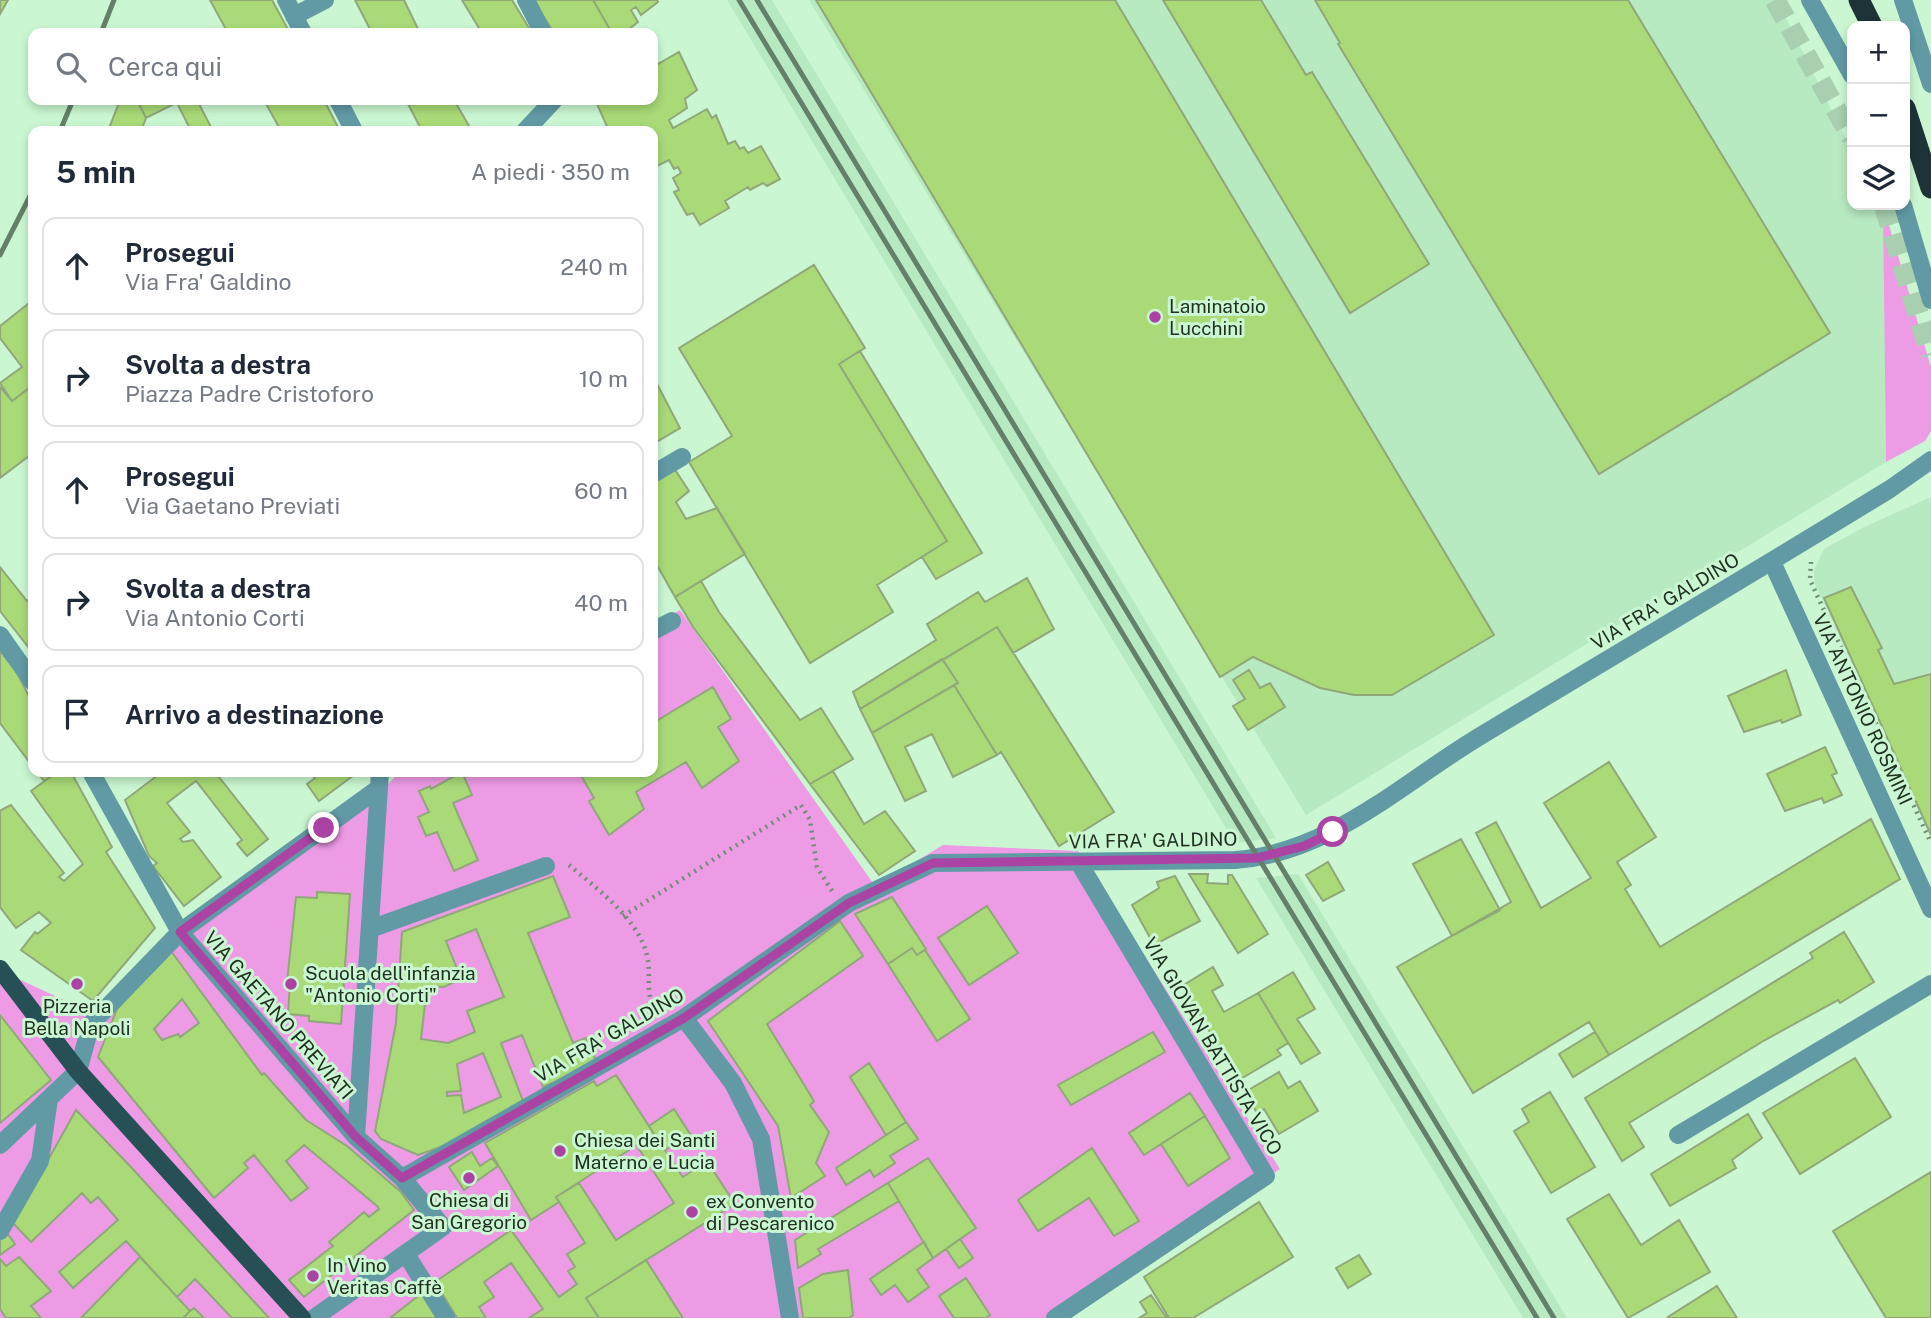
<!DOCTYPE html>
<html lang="it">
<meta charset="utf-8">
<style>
:root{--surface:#fff;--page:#f6f6f7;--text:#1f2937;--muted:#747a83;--line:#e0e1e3}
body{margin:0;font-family:"Public Sans",sans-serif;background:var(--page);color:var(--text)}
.controls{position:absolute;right:21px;top:21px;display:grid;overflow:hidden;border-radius:14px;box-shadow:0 4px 10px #0003}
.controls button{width:63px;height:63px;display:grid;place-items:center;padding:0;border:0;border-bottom:2px solid var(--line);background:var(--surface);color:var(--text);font:35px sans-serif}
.stop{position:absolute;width:21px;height:21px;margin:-16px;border:5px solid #ab43a5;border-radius:50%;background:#fff}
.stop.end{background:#ab43a5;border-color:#fff;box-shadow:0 2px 7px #0008}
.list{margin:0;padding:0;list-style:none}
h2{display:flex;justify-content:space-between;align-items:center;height:91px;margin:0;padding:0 28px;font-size:30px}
h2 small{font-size:23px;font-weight:400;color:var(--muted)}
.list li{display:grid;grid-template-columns:46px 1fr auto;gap:21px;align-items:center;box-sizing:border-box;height:98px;margin:0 14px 14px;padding:0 14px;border:2px solid var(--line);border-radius:14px}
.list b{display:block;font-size:26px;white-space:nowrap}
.list p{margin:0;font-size:23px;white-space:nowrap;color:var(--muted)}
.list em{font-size:23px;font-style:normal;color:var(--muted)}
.icon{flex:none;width:38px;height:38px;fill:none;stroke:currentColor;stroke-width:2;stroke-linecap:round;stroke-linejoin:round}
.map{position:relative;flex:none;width:1931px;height:1318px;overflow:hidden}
.search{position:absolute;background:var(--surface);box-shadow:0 4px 10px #0003;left:28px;top:28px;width:630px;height:77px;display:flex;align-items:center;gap:18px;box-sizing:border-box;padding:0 24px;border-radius:14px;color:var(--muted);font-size:26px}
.panel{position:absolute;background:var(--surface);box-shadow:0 4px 10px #0003;left:28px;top:126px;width:630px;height:651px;border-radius:14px}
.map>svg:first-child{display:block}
</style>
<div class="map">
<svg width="1931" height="1318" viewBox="0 0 1931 1318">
<rect width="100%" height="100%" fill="#caf7d2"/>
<!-- built -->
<path fill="#b8eac2" d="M727 0H772L1276 838 1235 843Z
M809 0H1777L1852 151V205H1878L1885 218 1886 462 1306 815Z
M1931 497V838L1822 599 1814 582V570L1824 549 1864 527Z
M1298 874 1567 1318H1523L1256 878Z"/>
<!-- green -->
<path fill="#ee9be6" d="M1883 205 1931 367V431L1925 441 1886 462Z
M680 610 875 886 943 845 1078 851 1280 1169 1060 1318H0V961L12 976 107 1020 178 927 364 808 400 772H653V625Z"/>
<!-- building -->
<path fill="#a9da77" stroke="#90a77a" stroke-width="2" fill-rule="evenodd" d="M0 0H8L0 14Z
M210 0H272L290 33H228Z
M355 0H404L420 33H372Z
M462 0H512L532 33H482Z
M533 0H593L612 33H554Z
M593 0H657L658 2 641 15 636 7 631 10 638 22 624 33H612Z
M816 0H1115L1494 635 1392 695H1354L1320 688 1253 657 1220 677Z
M1163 0H1261L1306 75 1312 72 1429 264 1350 313Z
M1315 0H1628L1830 333 1599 474 1338 44 1340 43Z
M679 52 697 90 685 99 687 108 669 120 673 128 707 109 712 118 716 115 728 144 735 141 740 149 744 147 748 153 761 146 780 179 767 186 763 183 750 190 748 187 725 201 729 208 700 225 693 213 687 215 674 192 679 190 673 178 681 173 678 167 674 169 669 160 657 166 653 159V131H609L597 104 598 100H653V58L658 64Z
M120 100H137L146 118 141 131H108Z
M137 100H182L146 118Z
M182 100H197L213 131H191L177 103Z
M264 100H324L340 131H281Z
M406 100H454L472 131H422Z
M814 265 865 348 839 364 947 541 877 585 893 612 810 663 689 462 732 436 679 348Z
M33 300V385L12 401 0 383 22 367 0 338V326Z
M860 351 982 553 936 579 922 557 947 541 839 364Z
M656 382 680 428 653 444V384Z
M33 385V453L0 478V387L12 401Z
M672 465 689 491 676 502 686 519 717 508 745 554 675 597 653 558V475Z
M0 567 27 601 33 596V653L0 611Z
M1027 578 1054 629 1013 653 997 627 860 709 853 692 936 640 927 624 978 592 985 602Z
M701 581 719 612 800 720 821 708 853 759 810 784 693 627 675 597Z
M1851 587 1882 648 1878 650 1894 684 1931 674V835L1824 598Z
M997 627 1114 812 1059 846 1001 752 997 755 954 685 958 683 943 660Z
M0 651 16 671 33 704V767L0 723Z
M942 659 958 683 872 733 860 709Z
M1249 670 1260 688 1270 683 1285 707 1248 730 1233 706 1245 699 1233 680Z
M1786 670 1801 715 1782 723 1781 720 1744 732 1728 696Z
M954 685 997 755 953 777 932 734 905 747 926 791 905 801 872 733Z
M713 687 731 719 718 727 739 761 702 788 686 762 636 792 644 809 609 835 589 801 594 798 579 772 573 775 571 772H653V723Z
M1825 747 1837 773 1832 775 1842 795 1824 803 1822 798 1785 811 1767 774Z
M1609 762 1656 837 1617 862 1631 885 1625 889 1660 947 1871 819 1900 879 1609 1055 1589 1022 1473 1093 1397 967 1511 902 1476 833 1496 822 1541 908 1591 878 1544 803Z
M833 771 864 824 885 811 915 851 879 875 810 784Z
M37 772H57L44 781Z
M57 772H71L112 847 106 852 155 928 93 1001 21 950 35 932 37 934 51 923 39 912 16 928 0 907V811L5 808 11 805 64 873 59 877 64 881 83 864 31 791Z
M162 772H215L268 839 247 856 237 844 242 840 196 781 167 803 190 832 180 839 183 842 193 840 221 877 184 906 153 866 157 863 149 856 125 800Z
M310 772H358L319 801 307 784 315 778Z
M462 772 472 795 453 803 478 860 454 871 437 832 426 836 418 817 429 812 419 791 430 786 431 789Z
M1461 839 1500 910 1452 936 1413 864Z
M1328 862 1344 890 1323 901 1306 875Z
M1189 874H1208L1207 883 1228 884V875H1232L1268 934 1238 953Z
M553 876 570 917 528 933 573 1043 586 1038 598 1065 543 1087 522 1035 501 1043 526 1109 478 1134 418 1155 381 1139 375 1131 396 1023 402 932ZM476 929 504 997 467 1011 475 1032 448 1043 421 1039 427 986 444 987 461 979 446 941ZM483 1053 501 1097 464 1113 461 1095 447 1096V1092L461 1091 457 1064Z
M1175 876 1200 921 1154 945 1132 905 1159 888 1157 882Z
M317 892 350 894 341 1024 309 1021V1016L288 1014 290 983 287 982 296 897 317 898Z
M892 897 926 949 917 955 912 948 888 964 855 914Z
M987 906 1018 953 969 985 938 938Z
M840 921 863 956 767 1024 814 1101 810 1105 829 1132 816 1163 825 1176 791 1198 778 1126 708 1021Z
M1844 932 1874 982 1840 1003 1838 1000 1765 1040 1629 1123 1644 1147 1622 1161 1585 1098 1813 958 1810 953Z
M912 948 917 955 925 950 970 1019 937 1041 888 964Z
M171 951 262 1075 264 1073 306 1120 347 1146 401 1192 414 1210 304 1297 289 1280 333 1246 329 1242 364 1212 369 1217 379 1209 377 1206 304 1145 286 1161 308 1188 291 1201 254 1155 244 1163 248 1168 214 1198 98 1057 117 1009ZM182 999 199 1023 180 1037 178 1034 162 1040 154 1029Z
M1213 967 1223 985 1212 991 1224 1012 1258 993 1288 1043 1277 1050 1281 1055 1239 1080 1182 986Z
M1293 972 1315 1009 1297 1019 1320 1053 1301 1064 1258 993Z
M0 1015 51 1080 0 1123Z
M1153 1032 1165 1052 1071 1105 1058 1085Z
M1595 1032 1609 1055 1573 1077 1559 1054Z
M1855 1058 1891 1117 1800 1174 1763 1113Z
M869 1063 906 1122 886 1135 850 1077Z
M1279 1072 1288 1088 1300 1081 1318 1111 1279 1134 1264 1109 1257 1113 1245 1092Z
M616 1075 654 1134 556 1197 559 1202 531 1220 485 1143 594 1081 597 1086Z
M1550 1092 1595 1167 1551 1193 1514 1131 1529 1122 1522 1109Z
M1190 1093 1205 1116 1144 1155 1129 1133Z
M674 1109 690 1134 665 1150 680 1173 683 1177 707 1161 735 1204 586 1298 599 1318H529L543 1309 511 1263 484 1282 494 1297 479 1307 486 1318H457L435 1282 511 1230 559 1297 577 1284 568 1271 575 1267 567 1254 585 1243 556 1197 579 1183 616 1240 674 1203 637 1146 654 1134 649 1126Z
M76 1110 130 1166 269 1318H232L195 1279 177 1297 126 1241 73 1288 59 1272 118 1220 98 1197 91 1203 82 1193 31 1242 13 1223Z
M1748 1114 1762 1138 1732 1160 1736 1168 1670 1206 1651 1174Z
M1205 1116 1230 1158 1188 1186 1161 1144Z
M906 1122 918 1139 890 1156 895 1163 874 1177 870 1170 846 1185 836 1168Z
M1092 1148 1139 1221 1114 1236 1089 1198 1038 1231 1018 1200Z
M472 1152 480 1166 492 1158 498 1166 464 1190 449 1167Z
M928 1158 976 1228 933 1258 888 1183Z
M1931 1172V1318H1886L1833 1231Z
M888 1183 899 1201 818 1249 821 1254 798 1268 795 1240Z
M1609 1194 1641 1245 1679 1220 1710 1272 1628 1318 1567 1219Z
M1259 1202 1293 1257 1193 1318H1169L1144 1277Z
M7 1233 15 1244 0 1255V1240Z
M960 1239 973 1258 959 1268 946 1249Z
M924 1242 933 1258 917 1270 929 1287 908 1302 895 1285 881 1295 870 1279Z
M1359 1255 1371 1274 1348 1288 1336 1268Z
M19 1257 51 1291 31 1306 41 1318H6L0 1309V1259L6 1266Z
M140 1257 190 1311 183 1318H81Z
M646 1260 683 1318H599L586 1298Z
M848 1270 853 1315 849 1318H803L799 1288 823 1274Z
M966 1278 990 1315 985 1318H954L939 1296Z
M1717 1286 1737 1318H1669L1668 1317Z
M422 1293 438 1318H390Z
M1151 1295 1164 1314 1167 1318H1139L1147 1313 1140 1302Z
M194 1308 204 1318H183L190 1311Z"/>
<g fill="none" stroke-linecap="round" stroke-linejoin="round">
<!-- highway-tunnel -->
<path stroke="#a8cfaf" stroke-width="21" stroke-dasharray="21 10" stroke-linecap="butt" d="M1775 0 1852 138
M1884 205 1931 355"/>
<!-- path -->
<path stroke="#6f8d74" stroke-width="4.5" stroke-dasharray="2 5" stroke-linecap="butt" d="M1811 562 1810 580 1931 843
M569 865C596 888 639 919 647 956 652 975 644 991 655 1009
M623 916 801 805 810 820 817 867 832 891"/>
<!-- minor -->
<path stroke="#619aa5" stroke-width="18" d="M286 0 303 33
M526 0 543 33
M1810 0 1852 75
M1903 0 1931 84
M294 16 325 0
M338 100 354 131
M525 131 554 100
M1903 205 1931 300
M653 474 682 457
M1772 562 1931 909
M653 631 672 621
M0 635 33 682
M91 772 180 932 356 1137 402 1178 443 1227 314 1318
M370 929 546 866
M684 1018 733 1083 761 1139 790 1318
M1678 1135 1931 984
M356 1137 380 772
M0 1145 78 1071 91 1024 180 932 379 788
M402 1178 684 1018 849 903 933 863 1235 860C1331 853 1403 782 1482 735 1618 653 1755 572 1890 489L1931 460
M0 1231 40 1161 49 1099
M406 1254 446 1318
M1055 1318 1266 1176 1079 863"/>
<!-- major -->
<path stroke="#264f56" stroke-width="18" d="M0 969 78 1071 302 1318"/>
<!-- highway -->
<path stroke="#1e3337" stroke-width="21" d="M1859 0 1872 26
M1905 108 1931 188"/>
<!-- rail -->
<path stroke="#648069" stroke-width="5" d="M739 0 1537 1318
M757 0 1554 1318
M101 33 114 0
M60 131 73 100
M0 255 33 190"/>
</g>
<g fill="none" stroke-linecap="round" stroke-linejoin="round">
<!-- route -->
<path stroke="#ab43a5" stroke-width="9" d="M324 828 180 932 356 1137 402 1178 684 1018 849 903 933 863 1257 858 1304 846 1333 832"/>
</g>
<!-- markers -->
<g fill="#ab43a5" stroke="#caf7d2" stroke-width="2.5">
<circle cx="1155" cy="317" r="7"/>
<circle cx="77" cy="984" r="7"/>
<circle cx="291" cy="984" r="7"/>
<circle cx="560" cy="1151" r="7"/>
<circle cx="469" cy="1178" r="7"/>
<circle cx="692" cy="1212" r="7"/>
<circle cx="313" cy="1276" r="7"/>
</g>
<g text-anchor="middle" stroke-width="6" stroke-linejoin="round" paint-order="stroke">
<!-- poi labels -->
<g font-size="19" fill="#203123" stroke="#caf7d2" text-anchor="start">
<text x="1169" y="313">Laminatoio<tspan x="1169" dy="22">Lucchini</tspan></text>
<text x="305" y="980">Scuola dell'infanzia<tspan x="305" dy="22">"Antonio Corti"</tspan></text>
<text x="77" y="1013" text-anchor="middle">Pizzeria<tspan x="77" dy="22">Bella Napoli</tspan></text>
<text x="574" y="1147">Chiesa dei Santi<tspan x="574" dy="22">Materno e Lucia</tspan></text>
<text x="469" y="1207" text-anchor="middle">Chiesa di<tspan x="469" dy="22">San Gregorio</tspan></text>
<text x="706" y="1208">ex Convento<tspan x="706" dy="22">di Pescarenico</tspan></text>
<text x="327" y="1272">In Vino<tspan x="327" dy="22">Veritas Caffè</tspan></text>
</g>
<!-- street labels -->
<g font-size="19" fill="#203123" stroke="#caf7d2">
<text transform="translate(1665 601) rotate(-31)" y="7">VIA FRA' GALDINO</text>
<text transform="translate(1863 709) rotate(65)" y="7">VIA ANTONIO ROSMINI</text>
<text transform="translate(1153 840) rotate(-1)" y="7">VIA FRA' GALDINO</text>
<text transform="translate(279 1015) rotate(49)" y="7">VIA GAETANO PREVIATI</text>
<text transform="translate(609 1035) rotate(-30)" y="7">VIA FRA' GALDINO</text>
<text transform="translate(1213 1046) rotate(59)" y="7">VIA GIOVAN BATTISTA VICO</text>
</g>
</g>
</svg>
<div class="controls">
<button>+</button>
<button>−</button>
<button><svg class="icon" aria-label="layers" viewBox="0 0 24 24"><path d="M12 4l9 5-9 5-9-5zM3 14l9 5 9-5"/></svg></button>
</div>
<div class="stop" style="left:1333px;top:832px"></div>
<div class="stop end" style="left:324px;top:828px"></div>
<div class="search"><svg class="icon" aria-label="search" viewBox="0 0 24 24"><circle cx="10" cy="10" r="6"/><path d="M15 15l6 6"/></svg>Cerca qui</div>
<section class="panel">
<h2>5 min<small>A piedi · 350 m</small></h2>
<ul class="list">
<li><svg class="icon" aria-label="ahead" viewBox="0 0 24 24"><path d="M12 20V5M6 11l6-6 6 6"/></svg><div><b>Prosegui</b><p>Via Fra' Galdino</p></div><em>240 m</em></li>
<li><svg class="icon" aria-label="right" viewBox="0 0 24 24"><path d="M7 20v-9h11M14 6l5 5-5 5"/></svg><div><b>Svolta a destra</b><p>Piazza Padre Cristoforo</p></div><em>10 m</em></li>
<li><svg class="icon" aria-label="ahead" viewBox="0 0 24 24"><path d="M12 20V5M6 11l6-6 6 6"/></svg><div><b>Prosegui</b><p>Via Gaetano Previati</p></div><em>60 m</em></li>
<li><svg class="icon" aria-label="right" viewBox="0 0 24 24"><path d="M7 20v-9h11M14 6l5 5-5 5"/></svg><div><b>Svolta a destra</b><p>Via Antonio Corti</p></div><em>40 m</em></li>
<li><svg class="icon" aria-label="arrive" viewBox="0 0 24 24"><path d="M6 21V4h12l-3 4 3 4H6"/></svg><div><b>Arrivo a destinazione</b></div></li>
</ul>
</section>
</div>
